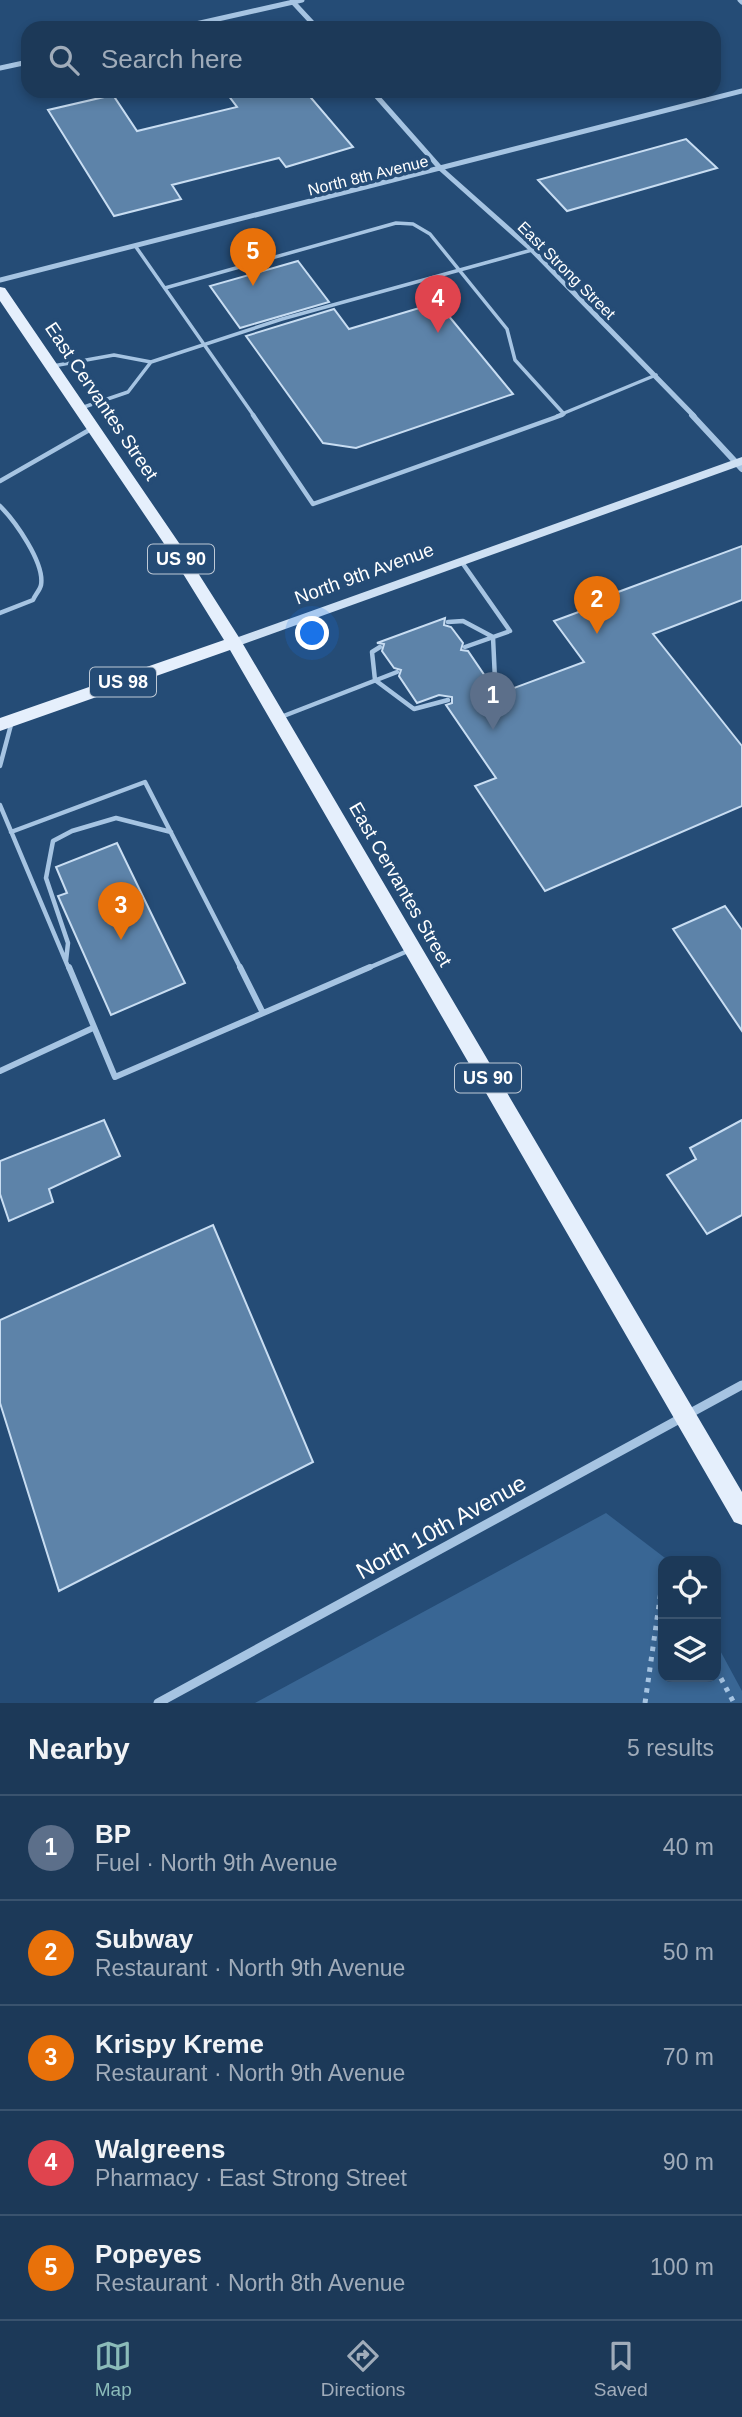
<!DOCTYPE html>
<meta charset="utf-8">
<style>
:root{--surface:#1c3958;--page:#25405e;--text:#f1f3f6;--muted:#a0acba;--line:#3a536e;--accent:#8bbbb9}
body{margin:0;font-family:Helvetica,sans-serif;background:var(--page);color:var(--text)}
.controls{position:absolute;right:21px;bottom:21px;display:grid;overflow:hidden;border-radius:14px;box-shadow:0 4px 10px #0003}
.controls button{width:63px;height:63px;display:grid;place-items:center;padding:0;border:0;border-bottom:2px solid var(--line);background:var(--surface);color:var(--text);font:35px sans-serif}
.you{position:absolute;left:313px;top:634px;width:24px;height:24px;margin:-18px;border:5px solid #fff;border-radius:50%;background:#1a73e8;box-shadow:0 0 0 10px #1a73e833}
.badge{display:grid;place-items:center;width:46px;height:46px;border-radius:50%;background:var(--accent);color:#fff;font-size:23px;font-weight:700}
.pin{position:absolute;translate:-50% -58px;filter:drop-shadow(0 2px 4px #0008)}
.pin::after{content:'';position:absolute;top:37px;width:24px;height:21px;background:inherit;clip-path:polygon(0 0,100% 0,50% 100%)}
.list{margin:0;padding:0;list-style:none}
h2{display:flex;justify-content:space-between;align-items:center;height:91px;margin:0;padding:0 28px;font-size:30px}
h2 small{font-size:23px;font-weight:400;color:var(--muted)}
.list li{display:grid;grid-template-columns:46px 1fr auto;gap:21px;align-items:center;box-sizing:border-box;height:105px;padding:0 28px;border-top:2px solid var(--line)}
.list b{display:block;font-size:26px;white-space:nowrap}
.list p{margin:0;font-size:23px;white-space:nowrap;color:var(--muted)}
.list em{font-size:23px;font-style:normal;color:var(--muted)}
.icon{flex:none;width:38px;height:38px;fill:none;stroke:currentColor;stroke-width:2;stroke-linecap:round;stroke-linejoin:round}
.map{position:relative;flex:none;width:742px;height:1703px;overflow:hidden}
.search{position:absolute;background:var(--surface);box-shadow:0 4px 10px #0003;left:21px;right:21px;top:21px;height:77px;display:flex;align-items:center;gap:18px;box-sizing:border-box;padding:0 24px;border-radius:21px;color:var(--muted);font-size:26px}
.sheet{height:616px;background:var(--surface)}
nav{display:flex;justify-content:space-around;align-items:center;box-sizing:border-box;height:98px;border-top:2px solid var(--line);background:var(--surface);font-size:19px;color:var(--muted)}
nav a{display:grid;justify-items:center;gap:4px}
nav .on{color:var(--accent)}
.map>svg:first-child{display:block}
</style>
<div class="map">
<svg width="742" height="1703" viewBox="0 0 742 1703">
<rect width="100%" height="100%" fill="#254c76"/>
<!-- green -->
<path fill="#396694" d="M606 1513 669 1561H663V1677H716V1643L742 1691V1703H255Z"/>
<!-- building -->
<path fill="#5d83a9" stroke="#c8ddf2" stroke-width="2" d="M225 91H295L297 95 307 93 353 147 286 167 279 158 172 185 181 199 114 216 48 110 113 95 137 131 237 107Z
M686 139 717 168 567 211 538 180Z
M298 261 329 302 240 328 210 286Z
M426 306 443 309 513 394 356 448 323 443 246 336 334 309 349 329Z
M742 546V600L653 634 742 746V806L545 891 475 786 496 778 446 705 452 703V697L439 695 417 703 399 676 401 670 394 668 382 651 384 644 377 643 445 618 444 625 451 627 463 643 461 650 468 651 487 679 478 684V690L483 692 493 687 498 694 584 662 554 621 614 599 610 595Z
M117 843 185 983 111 1015 58 896 67 893 56 867Z
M725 906 742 930V1031L673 929Z
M104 1120 120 1156 49 1189 53 1202 9 1221 0 1194V1161Z
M742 1120V1215L707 1234 667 1175 696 1159 690 1148Z
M213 1225 313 1462 59 1591 0 1403V1320Z"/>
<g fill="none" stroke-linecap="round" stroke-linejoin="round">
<!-- path -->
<path stroke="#a6c4e2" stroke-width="5" stroke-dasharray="4.5 6" stroke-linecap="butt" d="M716 1669 734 1703
M645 1703 663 1577"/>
<!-- service-far2 -->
<path stroke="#a6c4e2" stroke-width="3.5" d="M136 247 254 416
M165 288 396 223 413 224 430 234 507 329 515 360 564 414
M53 366 114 355 151 362 282 319 532 250
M81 408 128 392 151 362
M557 416 656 375"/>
<!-- service-far1 -->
<path stroke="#a6c4e2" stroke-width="4.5" d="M253 415 313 504 562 415
M0 481 91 429
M0 506C15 521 45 563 41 585 40 590 35 595 33 600L0 613
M461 561 510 631 465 647
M448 622 463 621 493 637 495 680 482 687
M380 647 372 652 375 680 414 709 448 700
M281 717 397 672
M0 766 12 721
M0 805 69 969
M11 832 145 782 241 969
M66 961 68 943 46 878 53 841 72 831 116 818 171 832
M366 969 410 950"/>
<!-- service -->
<path stroke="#a6c4e2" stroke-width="6" d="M69 967 115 1077 370 967
M240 967 263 1013
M0 1071 93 1028"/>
<!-- minor-far2 -->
<path stroke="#a6c4e2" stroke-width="5" d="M740 0 742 2
M292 1 317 28
M178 28 302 0
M0 68 28 62
M372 91 441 169 532 250 694 416
M0 280 742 91"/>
<!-- minor-far1 -->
<path stroke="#a6c4e2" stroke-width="6" d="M692 415 742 469"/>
<!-- minor -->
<path stroke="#a6c4e2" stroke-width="9" d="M158 1703 742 1385"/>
<!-- secondary -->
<path fill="#cee0f3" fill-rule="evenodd" d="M742 457V465L238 646H230L228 643 230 640Z"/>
<!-- primary -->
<path fill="#e5effc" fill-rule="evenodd" d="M0 287 5 288 179 543 240 639 742 1492V1525L734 1522 230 650 0 731V718L224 640 169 551 0 301Z"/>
</g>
<g text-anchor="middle" stroke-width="7" stroke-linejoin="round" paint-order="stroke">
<!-- far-street labels -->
<g font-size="16" fill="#fff" stroke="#254c76">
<text transform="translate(368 175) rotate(-14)" y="6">North 8th Avenue</text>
<text transform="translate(567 270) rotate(45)" y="6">East Strong Street</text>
</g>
<!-- shield labels -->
<g fill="#254c76" stroke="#bec9d6" stroke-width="2">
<rect x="148" y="544.5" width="66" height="29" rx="5"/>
<rect x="90" y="667.5" width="66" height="29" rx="5"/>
<rect x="455" y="1063.5" width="66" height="29" rx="5"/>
</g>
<g font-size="18" font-weight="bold" fill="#fff">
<text x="181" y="565">US 90</text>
<text x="123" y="688">US 98</text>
<text x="488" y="1084">US 90</text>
</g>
<!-- street labels -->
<g font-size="19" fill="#fff" stroke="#254c76">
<text transform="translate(102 401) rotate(56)" y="7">East Cervantes Street</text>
<text transform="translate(364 573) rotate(-20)" y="7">North 9th Avenue</text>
<text transform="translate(401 884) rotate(60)" y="7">East Cervantes Street</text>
</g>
<!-- near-street labels -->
<g font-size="23" fill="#fff" stroke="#254c76">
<text transform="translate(441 1527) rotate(-29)" y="8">North 10th Avenue</text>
</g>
</g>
</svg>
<div class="controls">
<button><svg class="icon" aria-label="locate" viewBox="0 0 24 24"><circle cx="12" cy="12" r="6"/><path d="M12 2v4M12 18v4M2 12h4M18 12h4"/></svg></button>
<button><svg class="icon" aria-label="layers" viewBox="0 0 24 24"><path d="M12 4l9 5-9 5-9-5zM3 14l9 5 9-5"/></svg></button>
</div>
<div class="you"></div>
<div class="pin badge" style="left:493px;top:730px;background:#5c6f8a">1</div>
<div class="pin badge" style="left:597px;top:634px;background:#e8710a">2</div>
<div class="pin badge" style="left:121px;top:940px;background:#e8710a">3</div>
<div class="pin badge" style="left:438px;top:333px;background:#e0444e">4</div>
<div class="pin badge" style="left:253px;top:286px;background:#e8710a">5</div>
<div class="search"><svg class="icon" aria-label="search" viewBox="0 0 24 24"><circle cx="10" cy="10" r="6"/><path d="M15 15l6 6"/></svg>Search here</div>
</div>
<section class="sheet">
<h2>Nearby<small>5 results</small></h2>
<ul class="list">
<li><span class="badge" style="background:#5c6f8a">1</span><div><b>BP</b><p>Fuel · North 9th Avenue</p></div><em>40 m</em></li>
<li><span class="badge" style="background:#e8710a">2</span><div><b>Subway</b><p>Restaurant · North 9th Avenue</p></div><em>50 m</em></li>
<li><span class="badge" style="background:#e8710a">3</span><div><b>Krispy Kreme</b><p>Restaurant · North 9th Avenue</p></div><em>70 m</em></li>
<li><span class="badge" style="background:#e0444e">4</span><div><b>Walgreens</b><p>Pharmacy · East Strong Street</p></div><em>90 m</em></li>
<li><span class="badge" style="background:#e8710a">5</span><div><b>Popeyes</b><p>Restaurant · North 8th Avenue</p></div><em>100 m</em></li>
</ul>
</section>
<nav>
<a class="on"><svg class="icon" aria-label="map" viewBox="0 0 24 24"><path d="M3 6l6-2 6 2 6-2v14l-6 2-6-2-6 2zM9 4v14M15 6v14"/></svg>Map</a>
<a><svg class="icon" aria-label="directions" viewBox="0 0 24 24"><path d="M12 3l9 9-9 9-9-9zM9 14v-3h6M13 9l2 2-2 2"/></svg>Directions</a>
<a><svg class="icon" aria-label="saved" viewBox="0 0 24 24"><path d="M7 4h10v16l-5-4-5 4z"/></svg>Saved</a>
</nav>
